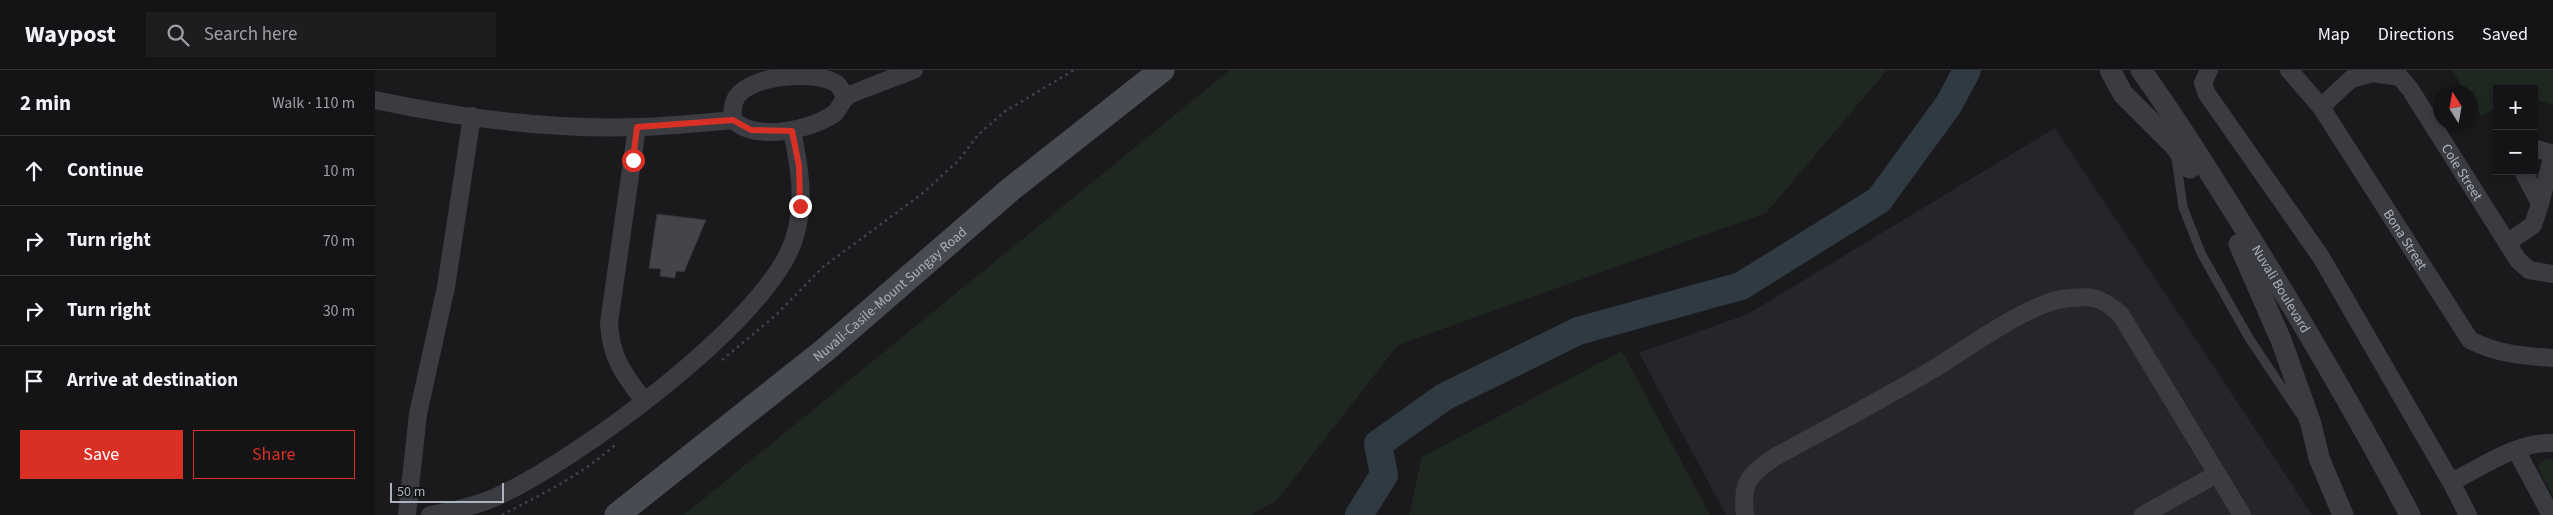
<!DOCTYPE html>
<meta charset="utf-8">
<style>
:root{--surface:#141416;--page:#1d1d1f;--text:#f1f3f6;--muted:#9d9ea1;--line:#333335;--accent:#d93025}
body{margin:0;font-family:"Source Sans 3",sans-serif;background:var(--page);color:var(--text)}
.controls{position:absolute;right:15px;top:15px;display:grid;overflow:hidden;border-radius:0px;box-shadow:0 2px 8px #0003}
.controls button{width:45px;height:45px;display:grid;place-items:center;padding:0;border:0;border-bottom:1px solid var(--line);background:var(--surface);color:var(--text);font:25px sans-serif}
.compass{position:absolute;left:2058px;top:15px;width:45px;height:45px;border-radius:50%;background:var(--surface);box-shadow:0 2px 8px #0003;rotate:349deg}
.scale{position:absolute;left:15px;bottom:12px;width:114px;box-sizing:border-box;padding-left:5px;border:2px solid #acb2bd;border-top:0;font-size:14px;line-height:18px;white-space:nowrap;color:#acb2bd;-webkit-text-stroke:4px #151518;paint-order:stroke}
.stop{position:absolute;width:15px;height:15px;margin:-11px;border:4px solid #d93025;border-radius:50%;background:#fff}
.stop.end{background:#d93025;border-color:#fff;box-shadow:0 1px 5px #0008}
.list{margin:0;padding:0;list-style:none}
h2{display:flex;justify-content:space-between;align-items:center;height:65px;margin:0;padding:0 20px;font-size:21px}
h2 small{font-size:16px;font-weight:400;color:var(--muted)}
.list li{display:grid;grid-template-columns:32px 1fr auto;gap:15px;align-items:center;box-sizing:border-box;height:70px;padding:0 20px;border-top:1px solid var(--line)}
.list b{display:block;font-size:19px;white-space:nowrap}
.list em{font-size:16px;font-style:normal;color:var(--muted)}
.actions{display:flex;gap:10px;padding:15px 20px}
.actions a{flex:1;padding:11px 0;border:1px solid var(--accent);border-radius:0px;text-align:center;font-size:18px;color:var(--accent)}
.actions .main{background:var(--accent);color:#fff}
.icon{flex:none;width:28px;height:28px;fill:none;stroke:currentColor;stroke-width:2;stroke-linecap:round;stroke-linejoin:round}
.map{position:relative;flex:none;width:2178px;height:445px;overflow:hidden}
header{display:flex;align-items:center;gap:30px;box-sizing:border-box;height:70px;padding:0 25px;background:var(--surface);border-bottom:1px solid var(--line)}
header strong{font-size:24px}
nav{display:flex;gap:28px;margin-inline-start:auto;font-size:18px}
.search{width:350px;height:45px;background:var(--page);display:flex;align-items:center;gap:12px;box-sizing:border-box;padding:0 18px;border-radius:0px;color:var(--muted);font-size:19px}
main{display:flex}
aside{flex:1;background:var(--surface)}
.map>svg:first-child{display:block}
</style>
<header>
<strong>Waypost</strong>
<div class="search"><svg class="icon" aria-label="search" viewBox="0 0 24 24"><circle cx="10" cy="10" r="6"/><path d="M15 15l6 6"/></svg>Search here</div>
<nav><a>Map</a><a>Directions</a><a>Saved</a></nav>
</header>
<main>
<aside>
<h2>2 min<small>Walk · 110 m</small></h2>
<ul class="list">
<li><svg class="icon" aria-label="ahead" viewBox="0 0 24 24"><path d="M12 20V5M6 11l6-6 6 6"/></svg><div><b>Continue</b></div><em>10 m</em></li>
<li><svg class="icon" aria-label="right" viewBox="0 0 24 24"><path d="M7 20v-9h11M14 6l5 5-5 5"/></svg><div><b>Turn right</b></div><em>70 m</em></li>
<li><svg class="icon" aria-label="right" viewBox="0 0 24 24"><path d="M7 20v-9h11M14 6l5 5-5 5"/></svg><div><b>Turn right</b></div><em>30 m</em></li>
<li><svg class="icon" aria-label="arrive" viewBox="0 0 24 24"><path d="M6 21V4h12l-3 4 3 4H6"/></svg><div><b>Arrive at destination</b></div></li>
</ul>
<div class="actions"><a class="main">Save</a><a>Share</a></div>
</aside>
<div class="map">
<svg width="2178" height="445" viewBox="0 0 2178 445">
<rect width="100%" height="100%" fill="#1a1a1d"/>
<!-- built -->
<path fill="#26262a" d="M1680 58 1937 445H1351L1264 283 1373 244Z"/>
<!-- green -->
<path fill="#1f2820" d="M855 0H1512L1391 143 1023 275 902 430 875 445H309Z
M2077 0H2178V35L2159 29V19H2122V37L2106 46 2096 29V22H2091Z
M1247 281 1335 445H1034L1047 387Z
M2171 389H2178V426L2162 396Z"/>
<g fill="none" stroke-linecap="round" stroke-linejoin="round">
<!-- river -->
<path stroke="#2f3a42" stroke-width="28" d="M984 445 1009 405 1003 374 1069 327 1203 261 1366 216 1504 130 1574 34 1592 0"/>
</g>
<!-- building -->
<path fill="#44454a" stroke="#343439" d="M282 144 331 150 309 202 301 201 300 208 285 206 286 199 274 198Z"/>
<g fill="none" stroke-linecap="round" stroke-linejoin="round">
<!-- path -->
<path stroke="#414349" stroke-width="2.5" stroke-dasharray="2.5 4" stroke-linecap="butt" d="M347 290 401 245 448 197 548 123 583 91 604 64 629 42 699 0
M127 445C167 424 207 405 241 374"/>
<!-- service -->
<path stroke="#3b3c42" stroke-width="9" d="M1801 88 1808 137 1826 183 1874 268 1924 343"/>
<!-- minor -->
<g stroke="#3b3c42" stroke-width="18">
<path d="M1834 0 1828 13 1832 24 1946 187 2076 412 2093 445"/>
<path id="s1" d="M1914 0 1946 37 2095 270C2122 284 2148 286 2178 288"/>
<path d="M471 28C468 23 466 18 462 14 442 0 375 4 361 28 357 35 357 42 358 50 381 72 437 60 460 43 465 38 466 32 471 27 474 24 529 4 539 0"/>
<path d="M0 30C85 48 177 60 264 57 295 56 327 53 358 50"/>
<path id="s2" d="M1946 37 1976 9 1997 3 2025 7 2035 19 2143 190 2154 200 2178 204"/>
<path d="M262 57 234 253C236 289 249 304 269 331"/>
<path d="M2148 101 2165 134 2178 84 2159 78"/>
<path d="M2132 173 2158 155 2165 134"/>
<path d="M2141 380 2176 445"/>
<path d="M2076 412C2107 397 2143 371 2178 373"/>
<path d="M32 445 43 344 71 217 97 46"/>
<path d="M55 445C77 441 101 436 121 427 199 392 390 253 418 172 431 135 425 99 417 61"/>
<path d="M1370 445C1366 412 1374 405 1400 387 1453 358 1506 330 1557 300 1590 280 1651 235 1687 229 1715 225 1726 226 1746 245L1867 445"/>
<path d="M1768 445 1842 404"/>
</g>
<!-- tertiary -->
<g stroke="#3b3c42" stroke-width="21">
<path d="M1735 0 1748 24 1800 76 1815 98"/>
<path id="s3" d="M1766 0C1802 50 1835 103 1868 156 1927 251 1983 346 2035 445"/>
<path d="M1864 174 1906 270 1936 354 1944 388 1968 445"/>
</g>
<!-- secondary -->
<path stroke="#484b52" stroke-width="25" id="s4" d="M242 445 450 280 636 119 787 0"/>
</g>
<g fill="none" stroke-linecap="round" stroke-linejoin="round">
<!-- route -->
<path stroke="#d93025" stroke-width="6" d="M258 90 262 57 358 50 376 60 417 61 424 96 425 136"/>
</g>
<g text-anchor="middle" stroke-width="4" stroke-linejoin="round" paint-order="stroke">
<!-- street labels -->
<g font-size="14" fill="#acb2bd" stroke="#151518">
<text dy="5" stroke="none"><textPath href="#s2" startOffset="205">Cole Street</textPath></text>
<text dy="5" stroke="none"><textPath href="#s1" startOffset="206">Bona Street</textPath></text>
<text dy="5" stroke="none"><textPath href="#s3" startOffset="260">Nuvali Boulevard</textPath></text>
<text dy="5" stroke="none"><textPath href="#s4" startOffset="351">Nuvali-Casile-Mount Sungay Road</textPath></text>
</g>
</g>
</svg>
<div class="controls">
<button>+</button>
<button>−</button>
</div>
<svg class="compass" viewBox="-18 -18 36 36"><path d="M0-13l5 13h-10z" fill="#e53935"/><path d="M0 13l5-13h-10z" fill="#9d9ea1"/></svg>
<div class="scale">50 m</div>
<div class="stop" style="left:258px;top:90px"></div>
<div class="stop end" style="left:425px;top:136px"></div>
</div>
</main>
